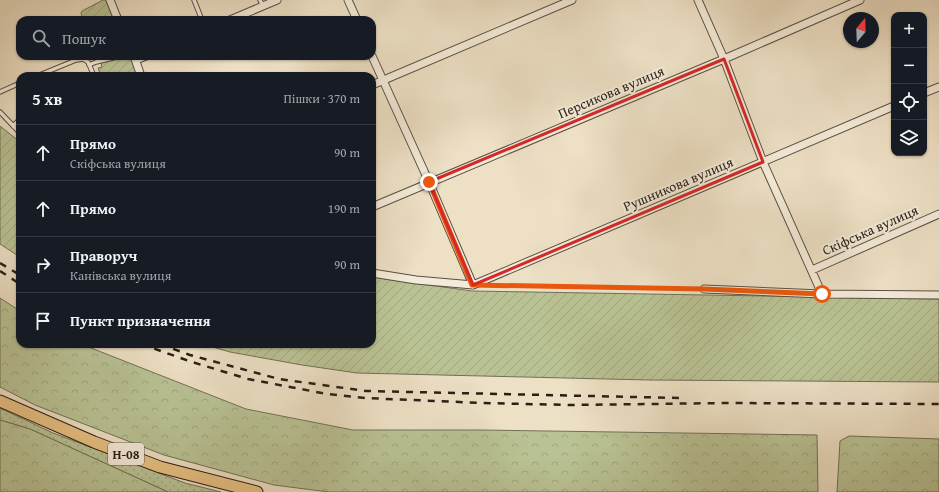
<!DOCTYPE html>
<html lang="uk">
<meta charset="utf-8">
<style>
:root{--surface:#171b24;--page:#20242c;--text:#f1f3f6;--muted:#9ea1a6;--line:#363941}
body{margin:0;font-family:"Gentium Book Plus",serif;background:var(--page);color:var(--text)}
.controls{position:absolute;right:12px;top:12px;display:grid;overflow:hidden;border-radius:8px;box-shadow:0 1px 3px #0004}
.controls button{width:36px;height:36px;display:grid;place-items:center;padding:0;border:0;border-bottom:1px solid var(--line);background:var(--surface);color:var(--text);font:20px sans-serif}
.compass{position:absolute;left:843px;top:12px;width:36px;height:36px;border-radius:50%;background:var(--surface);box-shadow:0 1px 3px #0004;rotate:19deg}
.stop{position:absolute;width:12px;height:12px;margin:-9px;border:3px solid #ea580c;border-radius:50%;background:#fff}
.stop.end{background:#ea580c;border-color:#fff;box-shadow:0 1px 4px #0008}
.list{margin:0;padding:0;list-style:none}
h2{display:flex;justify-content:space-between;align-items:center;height:52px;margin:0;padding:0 16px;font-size:17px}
h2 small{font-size:13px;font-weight:400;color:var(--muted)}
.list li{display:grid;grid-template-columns:26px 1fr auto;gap:12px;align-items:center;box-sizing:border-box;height:56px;padding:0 16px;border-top:1px solid var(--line)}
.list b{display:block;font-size:15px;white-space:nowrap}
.list p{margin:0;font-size:13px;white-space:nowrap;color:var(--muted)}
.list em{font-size:13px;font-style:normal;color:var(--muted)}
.icon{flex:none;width:22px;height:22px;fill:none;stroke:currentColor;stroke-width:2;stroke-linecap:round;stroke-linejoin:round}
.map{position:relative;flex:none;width:939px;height:492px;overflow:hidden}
.search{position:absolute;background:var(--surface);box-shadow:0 1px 3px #0004;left:16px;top:16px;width:360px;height:44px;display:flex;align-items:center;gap:10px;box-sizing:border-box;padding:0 14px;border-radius:12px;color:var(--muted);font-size:15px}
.panel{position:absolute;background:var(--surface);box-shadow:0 1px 3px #0004;left:16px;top:72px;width:360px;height:276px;border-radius:12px}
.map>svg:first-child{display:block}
</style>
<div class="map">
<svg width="939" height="492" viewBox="0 0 939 492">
<defs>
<pattern id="grass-dots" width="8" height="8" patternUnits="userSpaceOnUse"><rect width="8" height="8" fill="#b9c294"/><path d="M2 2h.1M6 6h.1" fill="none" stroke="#9fa67f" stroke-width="1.8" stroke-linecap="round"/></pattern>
<pattern id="forest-crowns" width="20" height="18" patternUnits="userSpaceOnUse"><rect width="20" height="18" fill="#b9c294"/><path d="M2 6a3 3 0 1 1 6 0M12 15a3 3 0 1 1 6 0" fill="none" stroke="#9fa67f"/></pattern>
<pattern id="garden-furrows" width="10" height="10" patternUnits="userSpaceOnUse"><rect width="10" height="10" fill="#b9c294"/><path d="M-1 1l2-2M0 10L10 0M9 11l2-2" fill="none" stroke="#9fa67f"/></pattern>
</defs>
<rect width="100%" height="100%" fill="#ede0c5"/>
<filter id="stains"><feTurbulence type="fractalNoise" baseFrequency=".005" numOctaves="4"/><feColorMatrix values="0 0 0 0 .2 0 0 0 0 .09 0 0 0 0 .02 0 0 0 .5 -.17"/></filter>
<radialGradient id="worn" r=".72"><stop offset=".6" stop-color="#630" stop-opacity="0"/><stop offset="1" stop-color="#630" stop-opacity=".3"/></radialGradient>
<!-- grass -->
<path fill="url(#grass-dots)" stroke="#727056" d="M0 408 53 433 185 483 221 492H168L30 429 0 420Z"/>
<!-- forest -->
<path fill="url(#forest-crowns)" stroke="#727056" d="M0 298 20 311V344H81L246 409 353 430H480L817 435 818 492H329L274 485 164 455 35 405 0 387Z
M0 420 30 429 168 492H0Z
M849 436 939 439V492H837L840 441Z"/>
<!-- garden -->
<path fill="url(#garden-furrows)" stroke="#727056" d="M103 0H107L116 20H83L81 13 82 11Z
M127 56H131L135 66 137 76H101L98 68 102 67 101 63Z
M0 126 20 142V257L0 244Z
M372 277 472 291 939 299V382L649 380 357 373 302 365 230 352 202 344H372Z"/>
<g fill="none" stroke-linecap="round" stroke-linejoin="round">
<!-- service casing -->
<g stroke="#5b4e42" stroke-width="5.5">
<path id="service" d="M194 0 202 20
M260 0 263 6
M89 65 96 62 121 56
M37 76 76 60 83 59 88 62 94 76
M0 92 20 83
M0 112 20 133
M13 126 20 119"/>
</g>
<!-- minor casing -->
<g stroke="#5b4e42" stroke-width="9">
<path id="minor" d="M110 0 118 20
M348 0 357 20
M698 0 724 59 763 162 822 294
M230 20 277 0
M134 56 141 76
M372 56 429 182 473 285
M136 60 146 56
M372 85 572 0
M924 93 939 87
M372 207 724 59 860 0
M812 270 939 214
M372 273 416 280 473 285 894 106
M704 289 822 294 939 295"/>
</g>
<!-- primary casing -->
<g stroke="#2a1e17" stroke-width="13">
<path id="primary" d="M0 401 94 442 160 467 257 492"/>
</g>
<!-- path -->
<path stroke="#2a1e17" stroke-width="1.5" stroke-dasharray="1 2" stroke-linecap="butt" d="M492 285 697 289"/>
<!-- service -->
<use href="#service" stroke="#f3ebd9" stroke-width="3.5"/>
<!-- minor -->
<use href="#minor" stroke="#f3ebd9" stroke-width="7"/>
<!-- primary -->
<use href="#primary" stroke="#e6c082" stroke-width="11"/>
<!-- rail -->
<path stroke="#2a1e17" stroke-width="2.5" stroke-dasharray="7 7" stroke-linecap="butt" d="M0 263 20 275
M0 271 20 284
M141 344 192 362 248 379 327 394 365 398 483 403 571 405 729 403 939 404
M160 344 190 355 279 379 366 391 679 398"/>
</g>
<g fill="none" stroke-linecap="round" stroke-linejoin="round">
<!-- route -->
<path stroke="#ea580c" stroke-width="5" d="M429 182 472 285 704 289 822 294"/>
</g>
<!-- marked area -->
<path fill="none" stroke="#d62828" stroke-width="3" stroke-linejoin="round" d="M724 59 763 162 473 285 429 182Z"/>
<g text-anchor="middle" stroke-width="4" stroke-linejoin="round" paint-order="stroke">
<!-- shield labels -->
<rect fill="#f3ebd9" stroke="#665c51" stroke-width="1" x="108" y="443" width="36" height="22" rx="3"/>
<g font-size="13" font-weight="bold" fill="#2a1e17">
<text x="126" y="459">Н-08</text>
</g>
<!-- street labels -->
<g font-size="14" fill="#2a1e17" stroke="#f3ebd9">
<text transform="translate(611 92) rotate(-23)" y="5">Персикова вулиця</text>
<text transform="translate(678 184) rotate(-23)" y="5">Рушникова вулиця</text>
<text transform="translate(870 230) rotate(-24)" y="5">Скіфська вулиця</text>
</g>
</g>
<rect width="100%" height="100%" filter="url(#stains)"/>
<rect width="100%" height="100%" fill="url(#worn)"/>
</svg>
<div class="controls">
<button>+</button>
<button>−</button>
<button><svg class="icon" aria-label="locate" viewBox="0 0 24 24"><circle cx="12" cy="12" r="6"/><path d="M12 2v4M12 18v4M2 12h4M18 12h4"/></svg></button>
<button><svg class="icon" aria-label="layers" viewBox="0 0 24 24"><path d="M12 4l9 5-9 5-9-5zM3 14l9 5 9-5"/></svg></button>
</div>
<svg class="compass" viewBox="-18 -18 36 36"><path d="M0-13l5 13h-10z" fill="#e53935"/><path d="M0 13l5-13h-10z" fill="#9ea1a6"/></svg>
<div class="stop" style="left:822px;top:294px"></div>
<div class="stop end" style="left:429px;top:182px"></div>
<div class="search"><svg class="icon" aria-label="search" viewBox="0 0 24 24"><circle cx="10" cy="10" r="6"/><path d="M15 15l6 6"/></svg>Пошук</div>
<section class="panel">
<h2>5 хв<small>Пішки · 370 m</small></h2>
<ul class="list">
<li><svg class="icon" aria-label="ahead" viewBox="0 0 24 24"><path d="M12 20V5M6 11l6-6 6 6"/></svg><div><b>Прямо</b><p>Скіфська вулиця</p></div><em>90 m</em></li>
<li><svg class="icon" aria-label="ahead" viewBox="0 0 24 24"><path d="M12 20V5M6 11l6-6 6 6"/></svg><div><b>Прямо</b></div><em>190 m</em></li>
<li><svg class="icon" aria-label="right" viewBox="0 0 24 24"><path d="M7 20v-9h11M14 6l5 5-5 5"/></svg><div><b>Праворуч</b><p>Канівська вулиця</p></div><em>90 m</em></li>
<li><svg class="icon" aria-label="arrive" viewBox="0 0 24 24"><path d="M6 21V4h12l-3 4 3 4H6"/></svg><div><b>Пункт призначення</b></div></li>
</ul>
</section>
</div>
